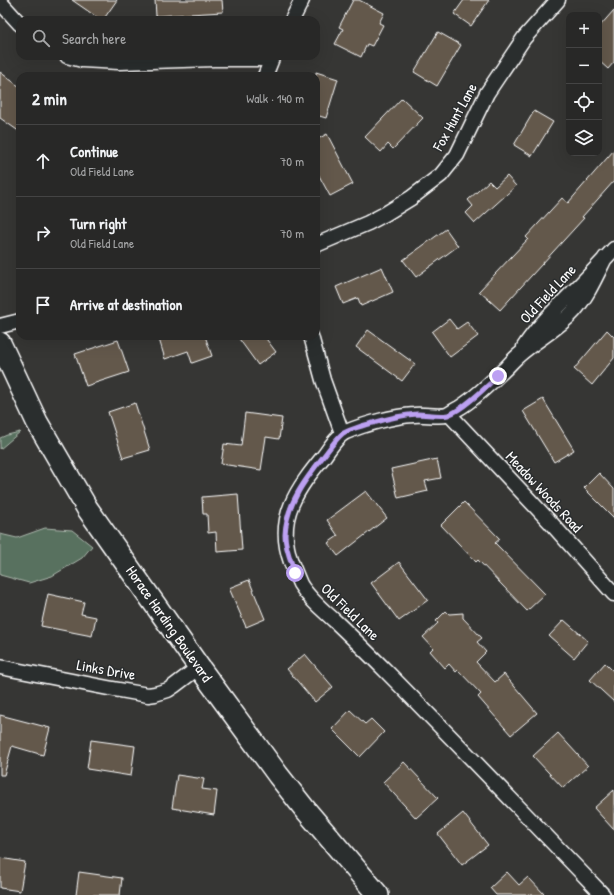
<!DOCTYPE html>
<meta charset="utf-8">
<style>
:root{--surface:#282827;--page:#343433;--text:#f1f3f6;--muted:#a5a6a7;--line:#444}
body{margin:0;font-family:"Patrick Hand",sans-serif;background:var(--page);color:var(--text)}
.controls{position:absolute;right:12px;top:12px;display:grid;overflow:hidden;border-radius:8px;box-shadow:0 4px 16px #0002}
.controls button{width:36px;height:36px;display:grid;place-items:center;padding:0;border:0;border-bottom:1px solid var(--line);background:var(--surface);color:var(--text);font:20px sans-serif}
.stop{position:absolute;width:12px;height:12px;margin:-9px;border:3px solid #bca0f2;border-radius:50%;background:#fff}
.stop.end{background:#bca0f2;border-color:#fff;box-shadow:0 1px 4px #0008}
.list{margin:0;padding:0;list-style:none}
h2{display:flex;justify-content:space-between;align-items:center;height:52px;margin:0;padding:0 16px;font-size:17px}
h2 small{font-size:13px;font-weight:400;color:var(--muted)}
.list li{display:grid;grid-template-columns:26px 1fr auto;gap:12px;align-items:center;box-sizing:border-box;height:72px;padding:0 16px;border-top:1px solid var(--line)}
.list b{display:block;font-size:15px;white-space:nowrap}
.list p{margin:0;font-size:13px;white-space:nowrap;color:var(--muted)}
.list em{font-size:13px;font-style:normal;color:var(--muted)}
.icon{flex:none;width:22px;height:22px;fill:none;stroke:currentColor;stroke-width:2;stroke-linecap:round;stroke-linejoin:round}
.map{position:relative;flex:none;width:614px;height:895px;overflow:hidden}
.search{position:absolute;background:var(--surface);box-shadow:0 4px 16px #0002;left:16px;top:16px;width:304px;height:44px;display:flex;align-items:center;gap:10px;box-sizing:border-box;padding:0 14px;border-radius:12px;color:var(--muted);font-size:15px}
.panel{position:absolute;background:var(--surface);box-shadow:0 4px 16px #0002;left:16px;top:72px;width:304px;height:268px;border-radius:12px}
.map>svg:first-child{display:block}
</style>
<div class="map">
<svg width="614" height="895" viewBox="0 0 614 895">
<rect width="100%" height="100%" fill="#363634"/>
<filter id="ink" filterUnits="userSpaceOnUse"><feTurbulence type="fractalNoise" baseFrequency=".025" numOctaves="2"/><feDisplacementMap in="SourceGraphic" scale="8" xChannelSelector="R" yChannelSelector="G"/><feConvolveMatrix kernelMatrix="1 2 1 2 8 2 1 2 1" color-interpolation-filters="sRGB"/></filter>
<g filter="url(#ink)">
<!-- green -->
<path fill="#59715e" stroke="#acb8ae" d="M20 432 0 449V438L7 435Z
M45 528 72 530 92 546 82 558 52 576 29 583 0 575V534L17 538Z"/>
<!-- building -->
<path fill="#64594b" stroke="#fff" d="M72 0H117L103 20H101Z
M155 0H222L223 12 156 16Z
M353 0H359L384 13 379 23 383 25 372 46 367 44 361 57 335 44 343 29 339 27Z
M464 0H489L471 26 454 14Z
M614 10V62L608 69 599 61V27Z
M438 32 461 45 437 86 414 72Z
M0 72 20 87V132L0 118Z
M316 72 338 79 326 118 316 115Z
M402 98 423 118 393 149 388 144 381 152 365 137Z
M534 111 553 122 532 156 514 145Z
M327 134 353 184 330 196 316 170V140Z
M614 150V181L582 217 584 218 500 310 479 291 528 239 526 237 562 198 568 203Z
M507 176 516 186 475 223 466 213 473 206 468 200 489 181 495 187Z
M446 229 458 246 416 277 403 260Z
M382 267 393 292 361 306 358 298 343 304 336 287Z
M449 319 457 329 467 322 478 336 450 357 432 332Z
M368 330 415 364 402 381 356 347Z
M607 330 614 337V358L592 385 574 369Z
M168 336H205L212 356 192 363 188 351 165 359 159 339Z
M237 336H264L276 352 258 365Z
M118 340 129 372 86 386 75 354Z
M543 399 574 450 554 462 523 411Z
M135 403 150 450 123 458 108 412Z
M245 413 282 418 279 439 266 437 261 470 221 464 224 444 241 446Z
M437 459 441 478 425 481 428 491 398 498 391 469Z
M599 473 614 489V518L584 488Z
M366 491 387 518 338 556 328 543 338 536 327 520Z
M238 494 242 550 217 552 216 532 208 533 207 514H203L202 497Z
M464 502 500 539 495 543 545 594 527 611 478 560 476 562 441 525Z
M399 562 428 600 399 621 371 583Z
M249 580 265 619 246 627 229 588Z
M48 594 84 602 81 614 96 617 92 636 41 626Z
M446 611 449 614 463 613V618L482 638 477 642 486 652 476 662 495 682 504 674 537 713 511 735 478 697 481 694 458 670 456 672 449 664 445 668 430 651 433 648 423 637 438 623 436 621Z
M564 620 588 641 574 658 549 636Z
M305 654 333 687 315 702 287 669Z
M605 663 614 672V702L590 680Z
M350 710 365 724 371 719 384 732 360 757 332 729Z
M0 715 50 728 43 755 12 746 4 775H0Z
M558 733 588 766 563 788 533 756Z
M91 740 135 746 131 776 87 769Z
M404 762 438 798 416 818 383 782Z
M177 775 204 779 202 789 217 791 214 815 172 808Z
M614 790V830L594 808Z
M463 813 488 845 462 865 438 834Z
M0 858 25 862 20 891 0 888Z
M79 872 122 878 120 895H76Z
M507 872 519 885 528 877 545 895H496L490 888Z"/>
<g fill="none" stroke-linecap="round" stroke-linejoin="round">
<!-- street casing -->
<g stroke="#fff" stroke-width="17">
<path id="street" d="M0 2 20 24
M292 20 302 0
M67 56 82 60 119 62 214 59H271
M265 76 273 56
M316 245 368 223 385 214 411 198 441 175 457 155 487 93 524 38 558 0
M0 326 20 321
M311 336 323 380 342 433
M524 347C538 325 557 308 576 289 589 276 601 263 614 249
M449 414 551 523 614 594
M0 667 108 688 148 695 155 694 168 690 174 686 199 667
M603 895C531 820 459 745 386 671 370 655 353 638 336 622 323 610 309 599 300 584 297 577 294 570 291 562 275 518 297 489 324 456 329 449 338 435 346 432 365 424 394 416 414 415 425 414 437 417 447 415 451 413 455 410 459 408 476 398 491 382 506 368 510 364 514 359 519 355 537 339 558 329 574 311 588 295 596 276 605 258"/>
</g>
<!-- secondary casing -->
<g stroke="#fff" stroke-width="24">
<path id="secondary" d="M0 343 37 422 87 508 199 667 278 775 304 808 378 895"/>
</g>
<!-- street -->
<use href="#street" stroke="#2a2d2e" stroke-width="14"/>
<!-- secondary -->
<use href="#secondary" stroke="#2a2d2e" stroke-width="21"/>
</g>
</g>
<g fill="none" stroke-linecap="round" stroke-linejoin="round" filter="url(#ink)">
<!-- route -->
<path stroke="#bca0f2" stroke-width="5" d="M295 573C291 561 285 548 285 535 286 503 307 477 326 453 331 447 336 439 342 434 345 431 367 424 373 423 386 419 404 415 417 414 427 414 438 417 448 415 463 410 486 387 498 376"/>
</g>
<g text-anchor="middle" stroke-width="3" stroke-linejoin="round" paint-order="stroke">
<!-- street labels -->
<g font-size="15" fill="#fff" stroke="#2a2d2e">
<text transform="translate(455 117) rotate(-61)" y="5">Fox Hunt Lane</text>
<text transform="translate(548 294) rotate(-47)" y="5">Old Field Lane</text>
<text transform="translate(544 492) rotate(47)" y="5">Meadow Woods Road</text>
<text transform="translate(350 612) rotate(44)" y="5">Old Field Lane</text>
<text transform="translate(169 624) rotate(55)" y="5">Horace Harding Boulevard</text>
<text transform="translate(106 670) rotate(10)" y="5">Links Drive</text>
</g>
</g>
</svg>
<div class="controls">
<button>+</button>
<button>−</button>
<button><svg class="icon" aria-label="locate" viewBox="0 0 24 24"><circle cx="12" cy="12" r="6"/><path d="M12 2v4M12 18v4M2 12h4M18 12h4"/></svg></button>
<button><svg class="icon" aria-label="layers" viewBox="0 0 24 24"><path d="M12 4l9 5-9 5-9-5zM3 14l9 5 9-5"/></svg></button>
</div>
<div class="stop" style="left:295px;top:573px"></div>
<div class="stop end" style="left:498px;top:376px"></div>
<div class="search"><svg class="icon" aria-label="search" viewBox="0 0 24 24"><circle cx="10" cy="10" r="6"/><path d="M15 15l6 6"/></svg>Search here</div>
<section class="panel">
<h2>2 min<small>Walk · 140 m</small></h2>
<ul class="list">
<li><svg class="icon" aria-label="ahead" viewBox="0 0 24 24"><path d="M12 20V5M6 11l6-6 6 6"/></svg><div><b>Continue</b><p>Old Field Lane</p></div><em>70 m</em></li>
<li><svg class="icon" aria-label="right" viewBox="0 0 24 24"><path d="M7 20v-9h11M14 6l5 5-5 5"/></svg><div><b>Turn right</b><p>Old Field Lane</p></div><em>70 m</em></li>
<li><svg class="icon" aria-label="arrive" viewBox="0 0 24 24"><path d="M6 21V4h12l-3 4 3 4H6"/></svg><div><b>Arrive at destination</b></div></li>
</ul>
</section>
</div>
